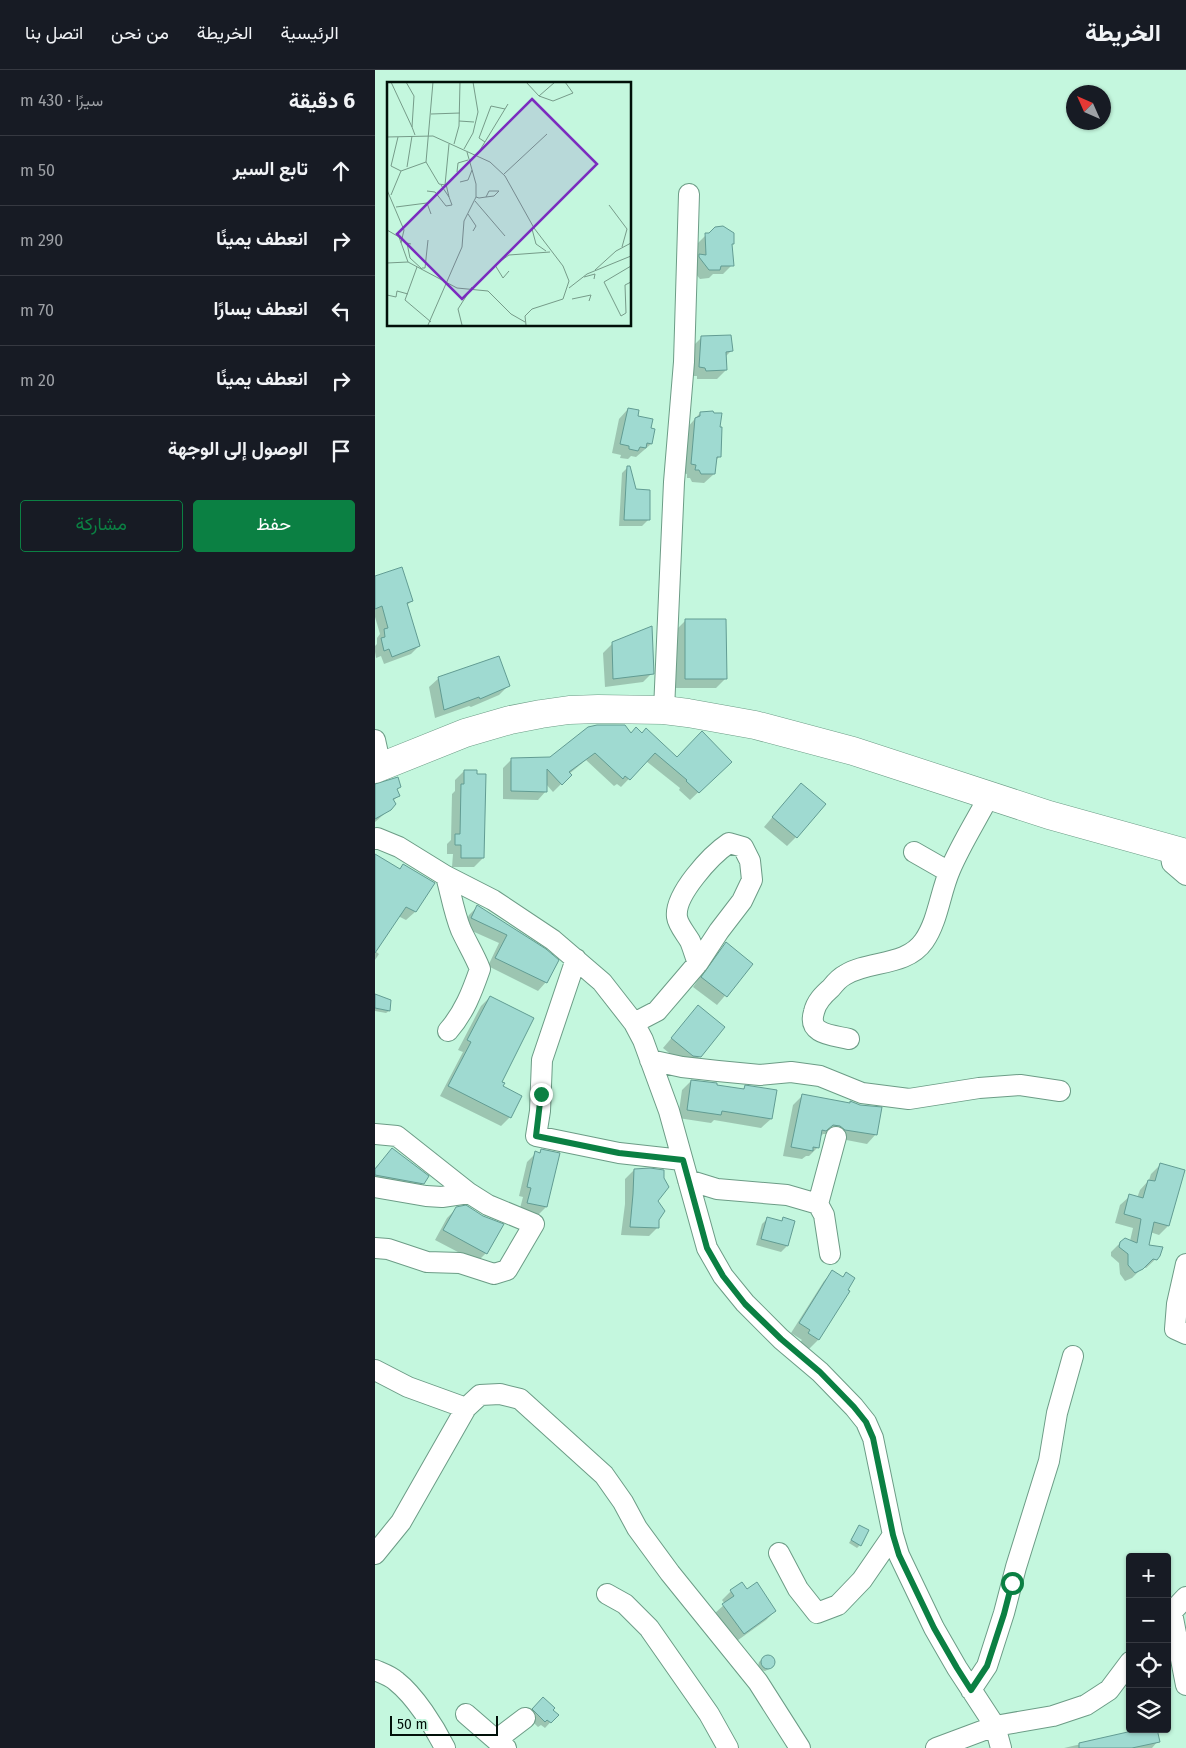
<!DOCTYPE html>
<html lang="ar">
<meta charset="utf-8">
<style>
:root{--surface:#171b24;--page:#242831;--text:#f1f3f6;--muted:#9ea1a6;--line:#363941;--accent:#0b8043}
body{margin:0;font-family:"Fira Sans",Vazirmatn,sans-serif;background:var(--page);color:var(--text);direction:rtl}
.controls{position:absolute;right:15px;bottom:15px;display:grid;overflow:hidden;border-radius:5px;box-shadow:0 1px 4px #0004}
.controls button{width:45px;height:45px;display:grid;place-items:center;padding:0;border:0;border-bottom:1px solid var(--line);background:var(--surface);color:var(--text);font:25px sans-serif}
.compass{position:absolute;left:691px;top:15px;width:45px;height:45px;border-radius:50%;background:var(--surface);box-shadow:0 1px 4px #0004;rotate:315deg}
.scale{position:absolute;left:15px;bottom:12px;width:108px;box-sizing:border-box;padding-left:5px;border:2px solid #011009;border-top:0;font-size:14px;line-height:18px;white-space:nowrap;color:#011009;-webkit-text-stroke:4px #c4f7de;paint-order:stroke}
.stop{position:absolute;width:15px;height:15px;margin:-11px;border:4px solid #0b8043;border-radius:50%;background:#fff}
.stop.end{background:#0b8043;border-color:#fff;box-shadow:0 1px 5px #0008}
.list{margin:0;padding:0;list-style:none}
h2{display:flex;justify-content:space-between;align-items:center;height:65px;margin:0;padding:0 20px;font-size:21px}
h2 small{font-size:16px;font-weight:400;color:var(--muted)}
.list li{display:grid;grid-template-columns:32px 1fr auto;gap:15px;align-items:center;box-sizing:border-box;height:70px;padding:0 20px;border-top:1px solid var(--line)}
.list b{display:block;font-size:19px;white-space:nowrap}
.list em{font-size:16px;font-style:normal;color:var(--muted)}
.actions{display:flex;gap:10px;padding:15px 20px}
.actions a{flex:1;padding:11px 0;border:1px solid var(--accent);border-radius:5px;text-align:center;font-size:18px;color:var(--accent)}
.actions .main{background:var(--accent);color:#fff}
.icon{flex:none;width:28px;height:28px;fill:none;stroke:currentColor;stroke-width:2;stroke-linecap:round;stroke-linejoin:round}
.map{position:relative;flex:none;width:811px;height:1678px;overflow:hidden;direction:ltr}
header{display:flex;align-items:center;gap:30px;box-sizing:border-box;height:70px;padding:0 25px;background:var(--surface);border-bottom:1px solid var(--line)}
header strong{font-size:24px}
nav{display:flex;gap:28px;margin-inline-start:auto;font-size:18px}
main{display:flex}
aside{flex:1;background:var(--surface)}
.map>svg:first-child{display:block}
</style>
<header>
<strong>الخريطة</strong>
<nav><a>الرئيسية</a><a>الخريطة</a><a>من نحن</a><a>اتصل بنا</a></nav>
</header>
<main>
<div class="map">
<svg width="811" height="1678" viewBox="0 0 811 1678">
<rect width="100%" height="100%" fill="#c4f7de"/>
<!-- shadow -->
<path fill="#0003" d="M331 165 358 173 356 175 357 195 348 204H338L334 208 325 209 315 197V194L322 187V174Z
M327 267 356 281 350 287 351 300 342 309H322V306H316L318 276Z
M253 339 275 359 276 374 261 387 256 386 253 389 245 388 246 385 237 383 244 349Z
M325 343 344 387 340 391 339 404 329 413 317 412 315 408H312V404L307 403 312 358Z
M253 397 260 420 273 450 267 456H244L247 403Z
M0 507 37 531 31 536 44 576 36 584 9 594 6 586 1 588 0 582V576L2 574V568L5 564 0 547Z
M310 551 350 609 341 618H301V560Z
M238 573 277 603 268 612 230 617 228 583Z
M64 608 133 616 124 625 96 637 94 636 60 648 54 617Z
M256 665 302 689 347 700 315 730 304 720 305 718 271 691 246 717 242 714 239 716 211 690 194 704 195 705 178 722 171 714V721L163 730 128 729V698L137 689 175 688Z
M89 701 108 788 99 797H77L78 784H72V774L76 770 77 724 80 721V710Z
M0 715 25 717 21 720 23 726 18 731 15 739 0 752Z
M417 724 421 767 412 776 389 757Z
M0 786 24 800 28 795 58 813 40 842 31 850 23 846 0 880Z
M102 837 170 880 171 912 163 921 113 896 124 873 88 857 94 845Z
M351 874 377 894 342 935 318 917 342 883Z
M0 881 4 884 0 890Z
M0 926 15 931 14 941 11 943 0 941Z
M115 927 126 1013 135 1047 126 1056 65 1026 88 982 83 980 106 936Z
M323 937 325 986 315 996 309 995 288 978Z
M316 1011 367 1020 370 1017 396 1049 386 1058 339 1050 336 1053 303 1048 307 1020Z
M427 1026 474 1034 476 1032 501 1064 492 1074 461 1068 455 1064H448L445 1067 443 1077 434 1086H431L427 1089 408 1086 418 1035Z
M18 1079 48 1113 39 1122 0 1115V1098Z
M167 1081 171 1137 162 1146 144 1142 148 1127 144 1126 152 1092 161 1083H164Z
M785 1095 808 1101 793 1156 784 1165 775 1162 772 1176 784 1186 771 1198 768 1197 757 1208 750 1211 745 1204 744 1193 736 1186V1182L745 1173 755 1171 758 1158 740 1153 745 1135 755 1126 762 1128 765 1120 774 1110 776 1104Z
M259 1100 281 1131 283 1157 274 1166 246 1165 250 1134V1109Z
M82 1138 108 1147 111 1183 102 1192 60 1170 72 1148Z
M393 1148 406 1152 409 1149 419 1152 412 1176 406 1182 381 1175 387 1154Z
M458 1202 473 1222 443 1270 434 1279 425 1272 427 1270 416 1263 449 1211Z
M484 1456 485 1475 482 1478 474 1473Z
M356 1521H372L400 1541 391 1550 359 1573 339 1544 350 1534 347 1530Z
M390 1586H394L398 1588 399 1592 394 1599 390 1601 386 1600 383 1596 384 1592Z
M169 1629 182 1645 170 1658 166 1655 163 1657 152 1646Z
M771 1659 783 1671 777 1678H689Z"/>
<!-- building -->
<path fill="#9fdad1" stroke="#629c93" d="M348 156 359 163V174H357L359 196H346L345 200H334L324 187V184L331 185 330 163H334L340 157Z
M356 265 358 281 351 282 352 300 331 301 330 298 324 297 326 266Z
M253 338 264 340 263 346 278 349 276 358 280 359 277 374 272 373 271 378 265 377 263 381 254 379V376L245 374Z
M338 341 339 343H347L345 357H347L346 387H342L340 404H326L324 400H320L321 395 316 394 320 348 325 346V342Z
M252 396H255L261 419 275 420V450H249Z
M27 497 38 531 32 533 45 576 17 587 14 579 9 581 6 568 10 567 9 559 13 558 7 536 0 539V506Z
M310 549H351L352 609H310Z
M277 556 279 604 238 609 237 572Z
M124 586 135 616 105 629 104 627 69 640 63 607Z
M222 655H250L256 663 261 657 267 663 271 658 302 687 327 661 357 692 324 723 311 711 312 710 280 683 255 710 250 706 248 709 220 683 194 702 197 705 187 715 172 699V722L136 721V688L175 687 213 657Z
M89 700H102V704H111L109 788H86V775H80V764H85L86 714H89Z
M23 707 26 717 22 719 25 726 18 729 21 734 16 740 0 749V714Z
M426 713 451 734 422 768 397 747Z
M0 784 25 799 28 794 60 813 41 842 31 837 0 883Z
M102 835 171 879 184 890 172 913 120 888 132 865 96 848Z
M351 872 378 894 352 927 326 907Z
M0 924 16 930 15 941 0 938Z
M115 926 159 948 127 1012 130 1013 128 1016 147 1026 136 1048 73 1016 96 972 92 970Z
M323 935 350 957 326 987 318 986 296 968Z
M316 1010 342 1013V1015L369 1019 370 1015 402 1020 397 1049 347 1041 346 1045 312 1040Z
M427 1024 475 1033V1031L485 1035 507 1037 502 1065 470 1060 465 1056 458 1055 451 1061 447 1060 444 1078 438 1077V1081L416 1077Z
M17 1078 54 1106 49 1114 0 1105V1099Z
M166 1079 185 1083 172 1137 152 1133 156 1118 152 1117 160 1081 165 1083Z
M785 1093 810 1100 794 1156 779 1152 774 1175 788 1177 785 1186 782 1190 778 1189 768 1199 760 1203 753 1195V1184L744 1177 745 1172 750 1168 762 1173 766 1149 749 1144 754 1124 768 1128 773 1110 780 1111Z
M275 1098 289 1100V1108L294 1117 283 1131 290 1141 284 1150V1158L255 1157 258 1124 259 1099Z
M91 1135 108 1146 129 1154 112 1184 68 1160 81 1137Z
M392 1147 407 1151 408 1147 420 1151 413 1176 386 1169Z
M457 1200 468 1207 471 1202 480 1208 473 1220 475 1221 444 1270 433 1263 435 1260 424 1253Z
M484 1455 494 1460 486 1476 476 1470Z
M367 1512 372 1519 382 1512 401 1541 369 1564 347 1534 359 1526 355 1520Z
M386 1592a7 7 0 1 1 14 0a7 7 0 1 1-14 0Z
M168 1627 180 1638 178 1640 184 1645 176 1653 172 1650 170 1652 157 1639Z
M766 1659H782L785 1672 757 1678H704V1673Z"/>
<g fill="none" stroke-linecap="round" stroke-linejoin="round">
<!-- minor casing -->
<g stroke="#6c9c86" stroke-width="22">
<path id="minor" d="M289 640 299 412 309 292 314 124
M0 670 6 697
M0 769 2 768 24 777 71 806 118 830 178 870 227 912 259 953 268 970 294 1041 332 1178 348 1206 370 1233 406 1269 445 1302 479 1337 491 1352 498 1368 518 1465 524 1485 559 1558 582 1598 620 1656 626 1678
M795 780 797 793 811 805
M539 782 574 802
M71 806C76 824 79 843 86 860 92 873 100 886 105 899 97 922 89 943 73 961
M201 889 167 990 165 1041 161 1066 244 1083 307 1090
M259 953 282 941 323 893 344 861 367 831 377 810 375 791 368 777 354 773C336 785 299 825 302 847 303 855 311 864 315 871 318 878 320 886 323 893
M474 969C458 965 432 965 439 942 441 932 448 925 456 918 460 913 464 908 470 905 494 890 531 897 549 871 563 851 565 823 575 800 586 774 601 751 614 726
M275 990 307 997 343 1001 385 1005 416 1002 445 1006 487 1023 534 1029 604 1018 645 1015 685 1021
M0 1064 22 1066 94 1123 67 1127 51 1126 0 1117
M313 1110 342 1119 412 1125 443 1134 449 1145 455 1184
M443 1134 461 1067
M0 1178 13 1179 52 1192 85 1193 119 1204 132 1200 159 1154 113 1135 94 1123
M811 1194 802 1234 800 1259 811 1264
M0 1300 33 1317 91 1338
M404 1483 423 1519 442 1543 463 1535 487 1510 518 1465
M0 1484 26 1452 91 1338 105 1325 125 1324 145 1329 229 1405 248 1432 262 1458 295 1503 383 1612 425 1678
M232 1524 250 1534 274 1558 334 1644 353 1678
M797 1543 811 1615
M792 1547 811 1527
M0 1600C7 1603 16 1606 21 1611 40 1626 59 1656 70 1678
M596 1620 612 1596 629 1543 641 1497 674 1391 682 1343 698 1286
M91 1644 121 1670
M131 1678 121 1670 150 1648
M561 1678 620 1656 678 1646 711 1635 734 1620 755 1592"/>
</g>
<!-- highway casing -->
<g stroke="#6c9c86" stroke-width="29">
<path id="highway" d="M0 699 90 663 135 650 166 644 194 640 223 639 289 640 313 643 380 655 478 681 674 745 811 783"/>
</g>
<!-- minor -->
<use href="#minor" stroke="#fff" stroke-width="20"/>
<!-- highway -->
<use href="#highway" stroke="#fff" stroke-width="28"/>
</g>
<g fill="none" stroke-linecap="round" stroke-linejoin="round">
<!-- route -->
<path stroke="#0b8043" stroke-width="6" d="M166 1024 161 1066 244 1083 308 1090 332 1178 348 1206 370 1234 406 1269 445 1302 479 1337 491 1352 498 1368 518 1465 524 1485 559 1558 582 1598 596 1620 612 1596 629 1544 637 1513"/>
</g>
<!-- overview -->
<g transform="translate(12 12)">
<rect width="244" height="244" fill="#c4f7de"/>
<path fill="none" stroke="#769b89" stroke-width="1" d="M4 0 25 45M19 0 27 14 25 45 28 53M139 0 152 14 166 19 186 11 178 0M152 14 168 0M44 32 73 31M72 39 87 40M0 55 46 54 103 80 118 94 147 146 176 184 182 199 176 217 145 227 138 234 139 243M11 55 4 84 14 89M98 60 92 56 104 24 118 27M67 62 72 44 73 0M77 67 86 51 91 30 86 0M90 73 121 22M39 80 52 102 58 103 62 62M20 85 25 54M70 90 71 81 81 78M117 92 160 52M73 100 81 98 85 88M54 103 62 115 59 102M0 108 17 148 14 161M40 109 48 110 59 124 65 123 62 115M4 113 14 89 39 80 46 0M89 115 92 116 99 115 107 114 112 109H102L99 115M88 119 118 154M222 123 240 147 235 165M9 125 40 121 44 132M81 132 89 144 86 149M145 147 149 162 159 169M0 148 12 155 21 180 70 206 101 209 124 232 138 240M24 162 20 161 23 176 35 187M0 181 21 180M244 184 217 200 234 234 239 231 238 203 244 200M30 185 18 218 44 240M35 186H38L41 158M208 188 229 169 244 161M122 189 116 196 108 183 122 173 163 170M197 195 208 192 207 197M182 206 200 192 244 174M0 213 9 215 10 209 21 212M185 217 204 213 202 219M41 243 75 165 77 139 89 115V102L80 70M75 243 71 227 85 205"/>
<path fill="#7b2cbf" fill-opacity="0.15" stroke="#7b2cbf" stroke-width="2.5" d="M145 17 210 82 75 217 10 152Z"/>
<rect width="244" height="244" fill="none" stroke="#011009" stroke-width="2.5"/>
</g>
</svg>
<div class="controls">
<button>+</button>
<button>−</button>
<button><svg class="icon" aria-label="locate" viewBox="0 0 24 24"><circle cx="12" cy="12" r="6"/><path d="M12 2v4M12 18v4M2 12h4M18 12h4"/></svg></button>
<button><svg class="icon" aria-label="layers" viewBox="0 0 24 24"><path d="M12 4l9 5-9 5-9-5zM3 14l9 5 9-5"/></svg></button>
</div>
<svg class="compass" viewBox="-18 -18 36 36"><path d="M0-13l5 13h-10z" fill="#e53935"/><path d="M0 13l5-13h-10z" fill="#9ea1a6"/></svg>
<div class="scale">50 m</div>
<div class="stop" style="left:637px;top:1513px"></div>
<div class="stop end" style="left:166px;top:1024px"></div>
</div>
<aside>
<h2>6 دقيقة<small>سيرًا · 430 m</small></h2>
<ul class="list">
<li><svg class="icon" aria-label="ahead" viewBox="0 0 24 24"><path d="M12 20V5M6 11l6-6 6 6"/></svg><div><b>تابع السير</b></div><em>50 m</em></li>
<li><svg class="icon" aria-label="right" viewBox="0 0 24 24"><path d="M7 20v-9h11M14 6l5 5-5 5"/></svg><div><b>انعطف يمينًا</b></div><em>290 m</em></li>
<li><svg class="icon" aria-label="left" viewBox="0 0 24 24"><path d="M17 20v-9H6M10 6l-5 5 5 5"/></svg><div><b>انعطف يسارًا</b></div><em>70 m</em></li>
<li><svg class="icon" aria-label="right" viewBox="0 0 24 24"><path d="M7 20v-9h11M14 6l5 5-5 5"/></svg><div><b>انعطف يمينًا</b></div><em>20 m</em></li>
<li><svg class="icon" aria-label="arrive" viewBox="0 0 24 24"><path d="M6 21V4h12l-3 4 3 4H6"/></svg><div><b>الوصول إلى الوجهة</b></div></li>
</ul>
<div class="actions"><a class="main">حفظ</a><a>مشاركة</a></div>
</aside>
</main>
